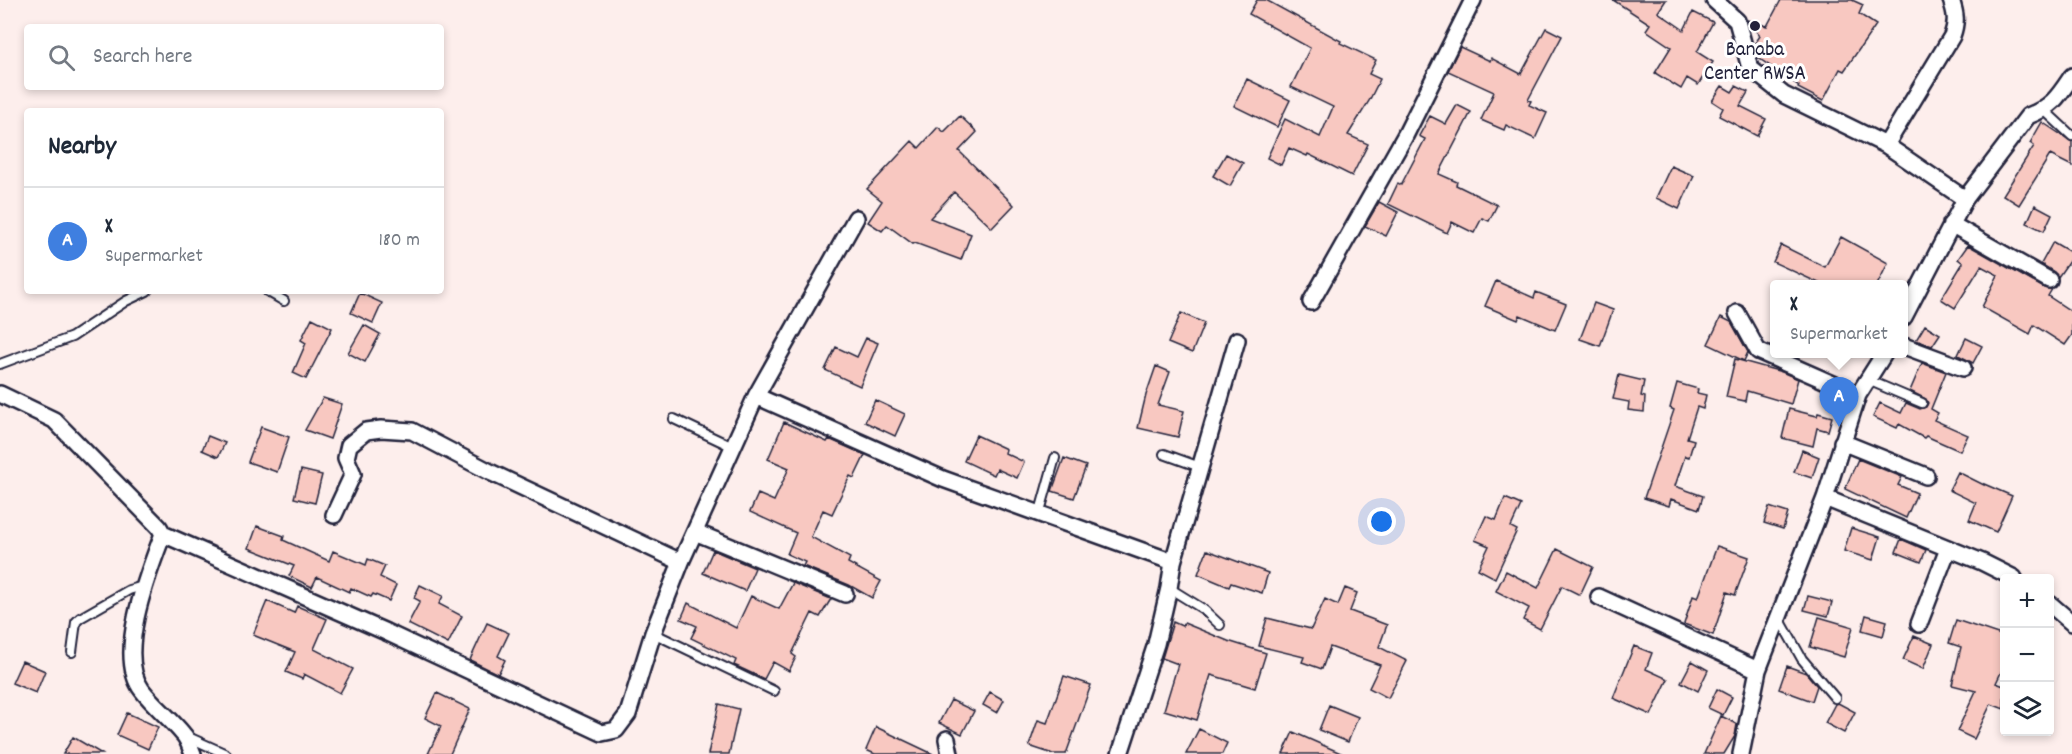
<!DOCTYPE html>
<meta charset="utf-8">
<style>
:root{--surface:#fff;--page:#f6f6f7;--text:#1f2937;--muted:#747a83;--line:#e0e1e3;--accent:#111827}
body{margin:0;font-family:Dekko,sans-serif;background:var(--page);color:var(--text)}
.controls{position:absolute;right:18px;bottom:18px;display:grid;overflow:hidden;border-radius:6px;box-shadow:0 3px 9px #0003}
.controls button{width:54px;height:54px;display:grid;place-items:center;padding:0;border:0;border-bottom:2px solid var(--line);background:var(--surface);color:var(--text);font:30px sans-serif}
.you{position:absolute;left:1382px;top:522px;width:21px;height:21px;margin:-15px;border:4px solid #fff;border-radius:50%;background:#1a73e8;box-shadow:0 0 0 9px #1a73e833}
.badge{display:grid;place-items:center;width:39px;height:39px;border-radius:50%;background:var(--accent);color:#fff;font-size:20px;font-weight:700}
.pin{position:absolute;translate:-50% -50px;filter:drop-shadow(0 2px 3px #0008)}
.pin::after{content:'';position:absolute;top:32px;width:21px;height:18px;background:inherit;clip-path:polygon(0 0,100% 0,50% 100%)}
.popup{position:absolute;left:1770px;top:280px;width:138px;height:78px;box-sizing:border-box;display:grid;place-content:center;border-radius:6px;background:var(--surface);filter:drop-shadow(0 2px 4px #0005);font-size:20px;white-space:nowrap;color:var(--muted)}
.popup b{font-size:22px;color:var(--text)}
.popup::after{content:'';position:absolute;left:50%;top:100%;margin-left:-12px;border:12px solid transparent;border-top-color:var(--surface)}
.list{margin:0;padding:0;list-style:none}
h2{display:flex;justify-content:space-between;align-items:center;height:78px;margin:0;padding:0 24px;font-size:26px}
h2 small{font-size:20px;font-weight:400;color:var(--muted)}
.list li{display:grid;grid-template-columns:39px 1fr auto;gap:18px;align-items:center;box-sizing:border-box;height:108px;padding:0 24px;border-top:2px solid var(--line)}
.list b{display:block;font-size:22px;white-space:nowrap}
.list p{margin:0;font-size:20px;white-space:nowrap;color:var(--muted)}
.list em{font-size:20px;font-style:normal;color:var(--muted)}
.icon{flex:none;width:33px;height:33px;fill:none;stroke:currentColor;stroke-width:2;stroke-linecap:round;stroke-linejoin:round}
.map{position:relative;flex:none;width:2072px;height:754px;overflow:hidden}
.search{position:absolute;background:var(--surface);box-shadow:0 3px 9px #0003;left:24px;top:24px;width:420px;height:66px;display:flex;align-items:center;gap:15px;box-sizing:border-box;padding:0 21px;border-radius:6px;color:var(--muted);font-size:22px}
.panel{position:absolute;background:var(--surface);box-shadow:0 3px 9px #0003;left:24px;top:108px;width:420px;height:186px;border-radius:6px}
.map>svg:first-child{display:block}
</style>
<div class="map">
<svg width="2072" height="754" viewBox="0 0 2072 754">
<rect width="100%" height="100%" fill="#fdeeec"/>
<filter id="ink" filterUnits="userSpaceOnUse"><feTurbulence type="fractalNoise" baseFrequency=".0167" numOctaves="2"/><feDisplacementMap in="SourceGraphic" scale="12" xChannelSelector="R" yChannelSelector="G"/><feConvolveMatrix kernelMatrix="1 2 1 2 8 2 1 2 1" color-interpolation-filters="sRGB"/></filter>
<g filter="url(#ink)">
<!-- building -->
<path fill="#f8c8c1" stroke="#22223b" stroke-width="1.5" d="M1257 0H1266L1341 41 1340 43 1376 60 1369 74 1380 79 1369 101 1348 135 1368 144 1352 176 1308 154 1307 156 1289 148 1281 165 1267 158 1285 119 1320 137 1333 107 1291 87 1310 48 1249 14Z
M1613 0H1666L1658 12 1684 30 1693 12 1713 22 1697 52 1713 62 1698 85 1687 78 1681 89 1655 73 1671 47 1646 30 1650 24Z
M1781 0H1852L1863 5 1859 14 1876 25 1844 71 1840 69 1823 101 1798 88 1799 86 1757 57 1754 45 1760 36 1747 20 1767 26Z
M1546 28 1562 36 1528 100 1531 101 1529 105 1547 113 1535 139 1506 125 1504 130 1481 120 1494 92 1448 71 1460 47 1490 61 1491 58 1521 74Z
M1247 79 1290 100 1277 127 1234 106Z
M1722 86 1732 92 1736 86 1748 92 1740 106 1766 119 1757 136 1719 116 1723 108 1712 101Z
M1457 105 1471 112 1439 174 1457 182 1456 185 1497 205 1489 221 1482 218 1474 233 1452 222 1447 233 1388 204 1398 183 1401 185 1425 139 1419 136 1430 116 1446 124Z
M960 116 977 132 959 151 1014 205 992 228 954 192 930 218 971 234 961 260 915 243 913 244 887 225 882 231 868 222 882 201 867 189 912 141 919 148 938 127 944 132Z
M2042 122 2072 142V166L2050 155 2019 205 2003 195 2034 146 2030 143Z
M1226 154 1243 163 1230 186 1213 176Z
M1671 166 1694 176 1679 209 1656 198Z
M1379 202 1398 212 1386 236 1365 226Z
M2035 205 2052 214 2044 231 2027 223Z
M1841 237 1888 263 1877 285H1823L1773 262 1781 245 1825 267Z
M2053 242 2072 253V257L2058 277 2054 272 2041 264Z
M1968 245 2044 288 2052 289 2048 296 2072 312V335L2065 345 2034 325 2030 334 1982 307 1998 275 1981 266 1955 308 1941 299 1963 263 1958 259Z
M1496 281 1534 298 1536 292 1566 304 1555 330 1520 315 1518 320 1485 306Z
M360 293 382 303 373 323 351 313Z
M1594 303 1613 310 1600 346 1580 339Z
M1181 313 1204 323 1192 353 1168 343Z
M1721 317 1731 322 1748 352 1744 361 1708 344Z
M312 318 332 328 306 379 293 373 306 343 301 340Z
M364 325 380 334 365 362 348 353Z
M1925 325 1940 334 1932 346 1916 340Z
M866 338 878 343 860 386 825 370 836 347 857 357Z
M1966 338 1982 346 1973 363 1958 355Z
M1735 359 1782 372 1798 379 1791 404 1747 391 1745 401 1726 397Z
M1922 363 1946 372 1931 409 1938 413 1934 420 1968 435 1960 451 1926 436 1924 438 1899 424 1897 428 1873 417 1880 403 1901 413 1906 403 1920 409 1926 407 1928 403 1926 399 1910 391Z
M1156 366 1170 372 1158 405 1184 411 1178 437 1138 428 1146 395Z
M1619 375 1644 381 1641 396 1645 397 1644 412 1628 410 1629 402 1613 399Z
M1677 383 1698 389 1697 393 1706 395 1703 409 1697 407 1687 438 1694 440 1689 457 1685 456 1675 486 1703 496 1699 509 1671 499 1669 506 1644 498 1674 410 1670 408Z
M323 398 342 404 330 439 305 430Z
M875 400 905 414 895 436 865 422Z
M1789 409 1817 416 1818 413 1832 417 1828 431 1817 428 1813 446 1782 438Z
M784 422 827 442 829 439 865 455 854 478 850 476 832 514 823 510 811 537 850 558 848 563 881 581 872 598 849 585 803 566 805 562 787 554 796 533 750 512 758 494 774 501 789 468 768 459Z
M261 427 289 437 277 472 248 462Z
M976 435 1006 449 1005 453 1024 462 1017 478 997 469 994 475 964 461Z
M208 436 225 443 218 457 202 450Z
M1802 450 1819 457 1812 478 1794 472Z
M1064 458 1086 466 1074 498 1052 491Z
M1858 459 1902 477 1898 485 1917 493 1906 518 1845 489Z
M301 470 322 475 315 503 294 498Z
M1958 472 1984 485V484L2012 496 1996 532 1969 520 1976 503 1949 490Z
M1505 498 1521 505 1511 527 1517 530 1495 578 1478 569 1489 546 1475 540 1486 516 1496 520Z
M1769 507 1788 513 1783 529 1764 523Z
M257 526 284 536 283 540 329 561 333 551 366 565 368 559 385 566 380 577 396 585 389 601 373 594 371 597 351 588 349 592 317 577 312 587 289 576 294 566 249 548Z
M1851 528 1880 537 1873 560 1844 551Z
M1901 539 1926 550 1921 562 1896 552Z
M1717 546 1749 557 1735 595 1727 592 1713 635 1684 624 1693 596 1698 598Z
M1557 549 1593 567 1580 595 1562 586 1540 629 1523 620 1529 608 1496 591 1506 571 1538 588Z
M713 550 755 568 745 591 703 573Z
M1207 550 1268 573 1262 593 1231 583 1229 587 1198 574Z
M793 583 831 599 820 617 812 613 792 654 796 657 789 671 773 662 764 679 734 665 736 660 691 638 697 626 681 619 688 603 736 628 751 596 779 609Z
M420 585 443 596 439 604 462 616 448 644 408 624 420 601 414 598Z
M1345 588 1357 593 1350 611 1387 625 1379 647 1407 661 1388 698 1369 688 1380 665 1330 647 1322 669 1302 662 1304 657 1259 646 1267 618 1311 629 1325 599 1338 605Z
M1808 596 1832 602 1828 616 1804 610Z
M267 601 294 613 297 606 327 619 314 649 353 669 340 693 304 674 302 679 286 672 295 652 253 635Z
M1866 615 1887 621 1883 636 1862 630Z
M1819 617 1853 627 1844 657 1810 647Z
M1956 620 2004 636V666L1996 683 2004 686V709L1991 704 1974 739 1957 731 1976 691 1952 685 1961 647 1949 643Z
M1173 622 1182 626 1184 623 1228 641 1266 653 1255 688 1211 675 1197 720 1164 710 1178 664 1162 658Z
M487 623 509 633 498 656 505 660 498 674 470 660Z
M1914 636 1933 644 1923 669 1903 660Z
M1634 646 1652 653 1646 669 1668 679 1651 715 1613 698Z
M22 661 45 671 36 693 12 683Z
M1692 661 1708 670 1698 691 1681 682Z
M1787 666 1806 673 1817 686 1812 701 1779 689Z
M1064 676 1091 685 1066 754H1053L1029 746 1038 720 1047 723Z
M1717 689 1732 697 1723 715 1708 708Z
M990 692 1004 700 997 713 983 705Z
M437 693 470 709 450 754H428L441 726 425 718Z
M951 700 974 711 962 734 939 723Z
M1838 703 1855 712 1844 733 1825 723 1835 704Z
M719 704 739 709 729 754H708Z
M1329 705 1358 717 1348 742 1319 730Z
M127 713 158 727 148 749 117 735Z
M1721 716 1737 724 1735 736 1724 754H1704Z
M876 727 933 754H875L866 750Z
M1199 729 1227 743 1222 754H1186Z
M1293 732 1343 754H1283Z
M73 737 102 754H63Z"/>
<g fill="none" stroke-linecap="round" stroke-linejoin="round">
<!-- lane casing -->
<g stroke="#22223b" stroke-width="12">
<path id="lane" d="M2044 110 2072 136
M267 291 284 301
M0 364 72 337 126 301 147 291
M1868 380 1922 403
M674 419 733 447
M1164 454 1200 467
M1039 515 1055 458
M1169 588 1203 609 1220 625
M1779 618 1802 659 1835 698
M653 633 774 691
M72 652 76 622 80 618 129 590 143 586
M186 736 226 754"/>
</g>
<!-- street casing -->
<g stroke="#22223b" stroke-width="20">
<path id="street" d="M1714 0 1737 21 1750 68 1784 95 1886 145 1965 199 2028 116C2052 107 2058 97 2072 76
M1886 145 1952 36C1957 22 1956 14 1951 0
M1951 224 2049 280
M1311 302 1405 136 1473 0
M1737 313 1758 351 1858 395
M1904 317 1965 199
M1904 346 1963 368
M0 394 54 420 159 527 163 534 386 632 602 733 616 730 628 714 653 633 681 562 756 396 943 479 1173 562
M756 396 856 218
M1842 442 1926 476
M1825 498 1982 562 2014 578
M334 515 353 474 346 458 349 445 366 431 381 429 412 431 492 473 681 562
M695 532 845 594
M163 534C149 571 115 655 142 690 154 706 170 718 183 734 188 739 190 747 193 754
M1599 597 1758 670
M2050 604 2072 623
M1919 624 1948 549
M947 739 950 754
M1120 754 1156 644 1169 588 1173 562 1237 340
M1741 754 1758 670 1825 498 1858 395 1884 354"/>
</g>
<!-- lane -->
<use href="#lane" stroke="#fff" stroke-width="8"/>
<!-- street -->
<use href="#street" stroke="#fff" stroke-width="15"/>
</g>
</g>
<!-- markers -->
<circle fill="#22223b" stroke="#fff" stroke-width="2" cx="1755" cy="26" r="6"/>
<g text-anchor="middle" stroke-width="6" stroke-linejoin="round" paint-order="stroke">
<!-- poi labels -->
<g font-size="21" fill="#22223b" stroke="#fff">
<text x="1755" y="55">Banaba<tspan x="1755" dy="24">Center RWSA</tspan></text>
</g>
</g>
</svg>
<div class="controls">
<button>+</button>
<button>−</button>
<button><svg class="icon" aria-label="layers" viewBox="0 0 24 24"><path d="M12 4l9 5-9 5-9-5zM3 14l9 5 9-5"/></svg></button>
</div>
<div class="you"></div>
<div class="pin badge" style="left:1839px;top:427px;background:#3f7fe0">A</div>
<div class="popup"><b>X</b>Supermarket</div>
<div class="search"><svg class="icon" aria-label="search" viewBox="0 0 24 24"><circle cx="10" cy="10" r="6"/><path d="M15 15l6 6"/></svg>Search here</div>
<section class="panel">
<h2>Nearby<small></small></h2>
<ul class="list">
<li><span class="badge" style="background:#3f7fe0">A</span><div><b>X</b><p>Supermarket</p></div><em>180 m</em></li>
</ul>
</section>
</div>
